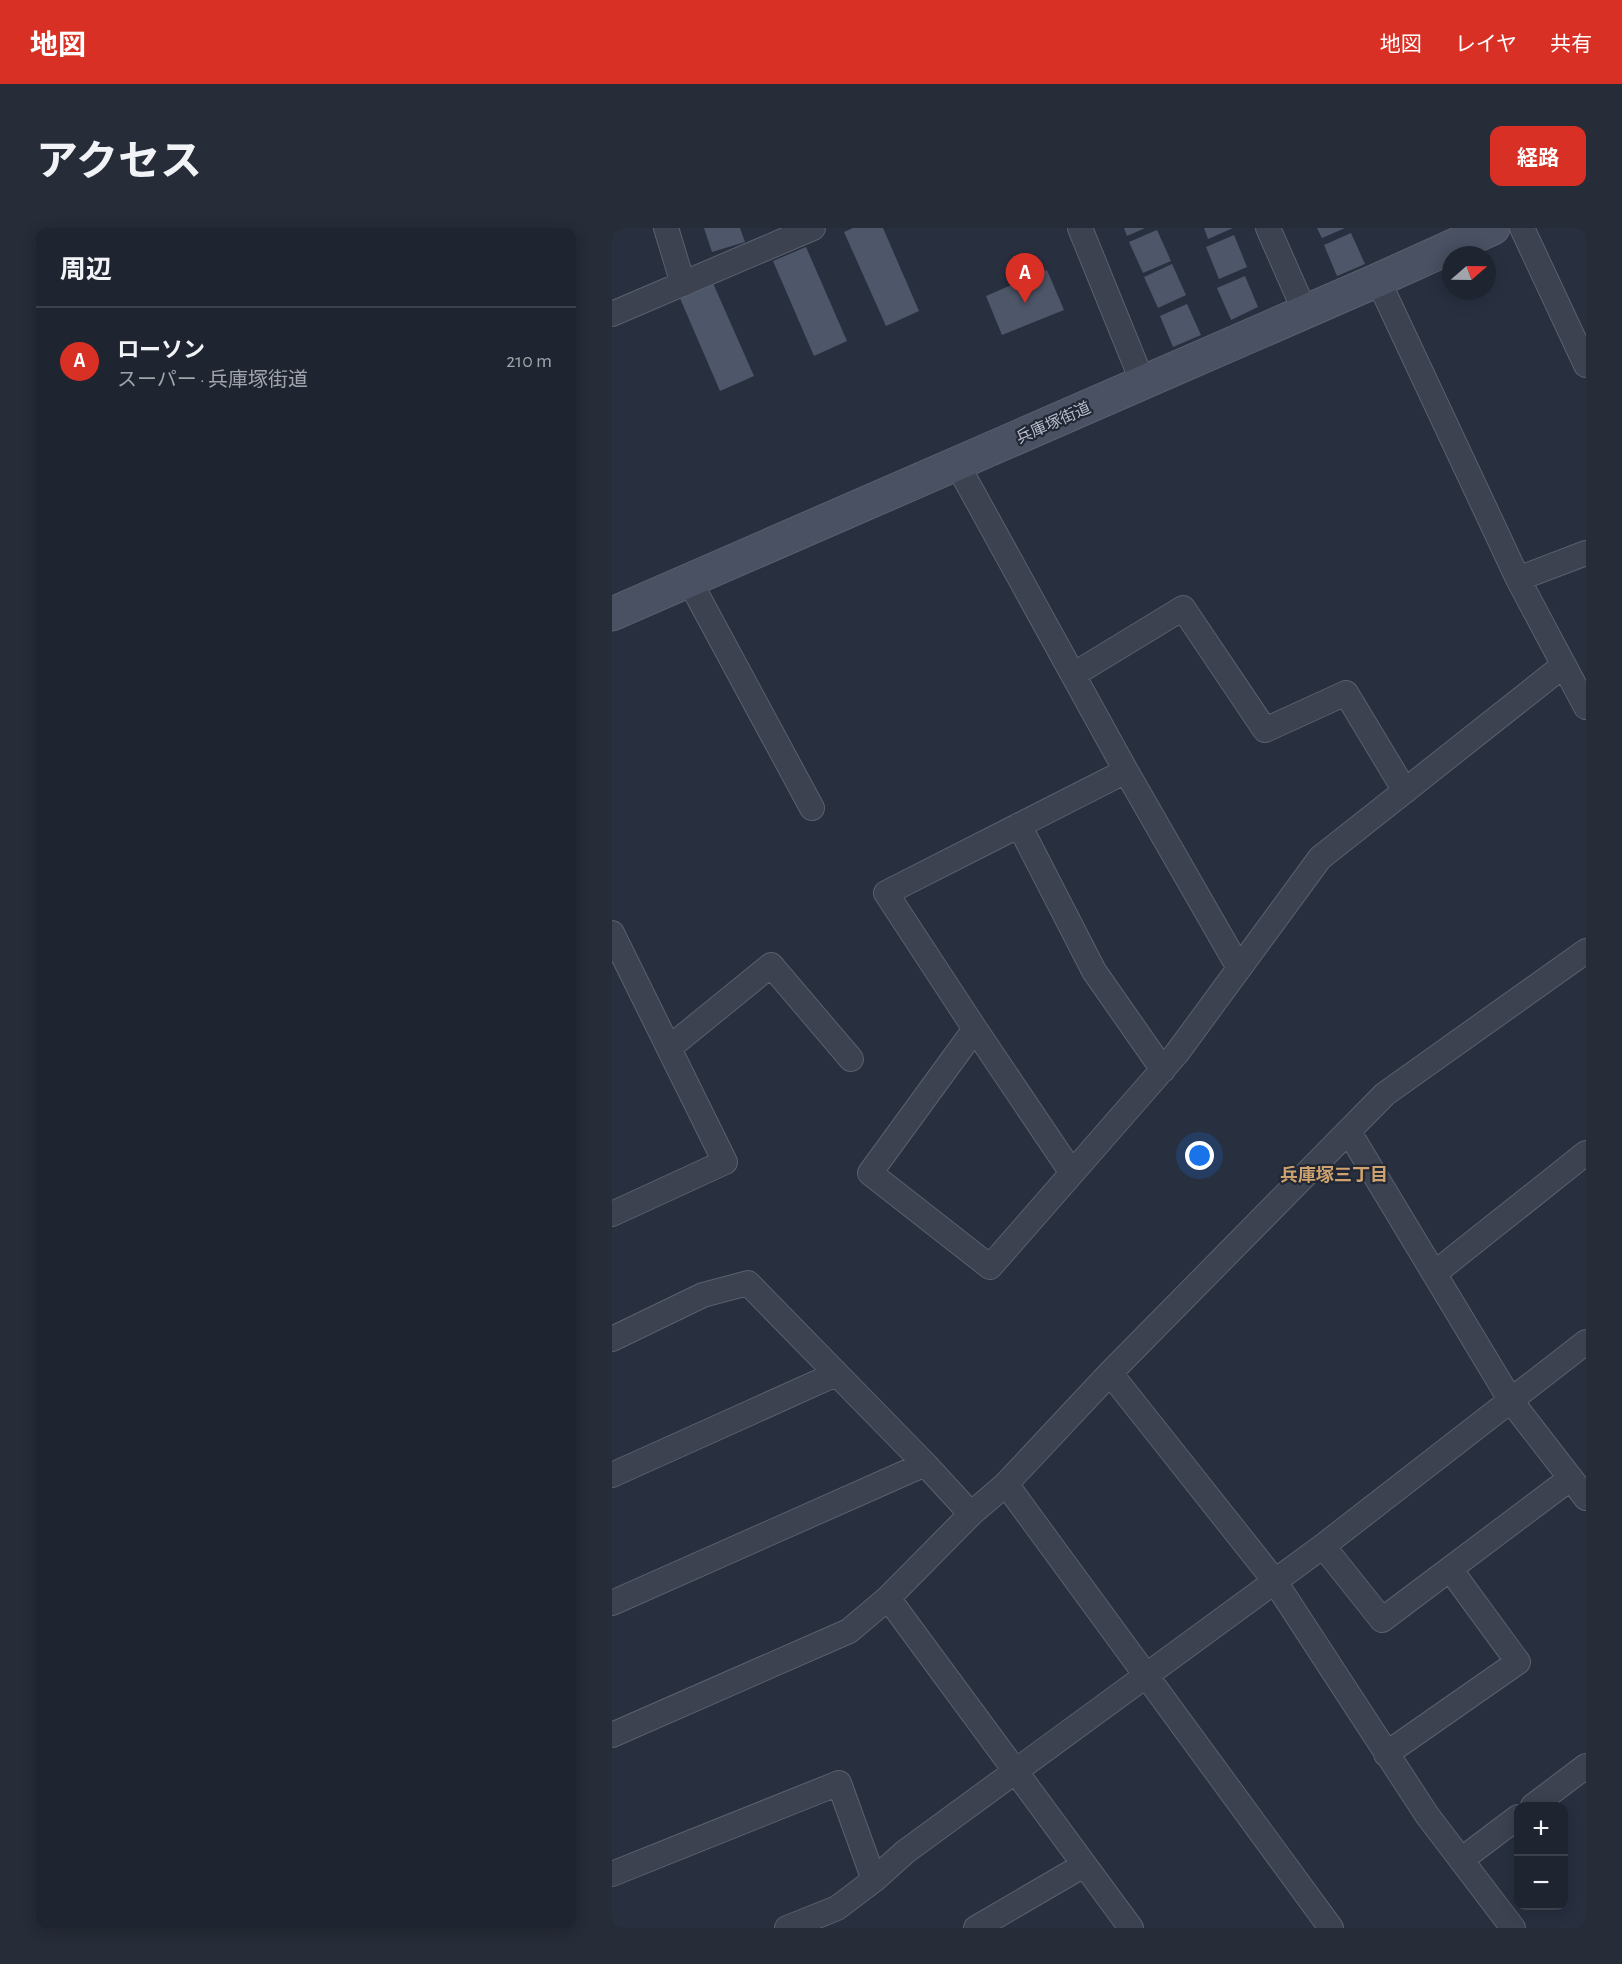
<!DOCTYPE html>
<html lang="ja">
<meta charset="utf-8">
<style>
:root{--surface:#1e2430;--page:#262c38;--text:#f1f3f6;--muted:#a1a4ab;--line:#3c414c;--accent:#d93025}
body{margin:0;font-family:"Alegreya Sans","Noto Sans JP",sans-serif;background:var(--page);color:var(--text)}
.controls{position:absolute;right:18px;bottom:18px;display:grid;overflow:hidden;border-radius:12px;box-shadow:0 3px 15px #0003}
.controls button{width:54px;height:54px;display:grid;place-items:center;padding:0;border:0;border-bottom:2px solid var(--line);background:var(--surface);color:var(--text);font:30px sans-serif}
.compass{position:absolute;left:830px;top:18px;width:54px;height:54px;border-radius:50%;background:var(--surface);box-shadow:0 3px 15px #0003;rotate:70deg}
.you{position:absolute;left:588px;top:928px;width:21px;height:21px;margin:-15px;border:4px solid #fff;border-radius:50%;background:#1a73e8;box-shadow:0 0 0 9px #1a73e833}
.badge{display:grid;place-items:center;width:39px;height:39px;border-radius:50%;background:var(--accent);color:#fff;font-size:20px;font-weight:700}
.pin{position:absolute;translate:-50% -50px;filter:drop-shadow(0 2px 3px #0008)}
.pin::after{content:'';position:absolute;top:32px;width:21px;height:18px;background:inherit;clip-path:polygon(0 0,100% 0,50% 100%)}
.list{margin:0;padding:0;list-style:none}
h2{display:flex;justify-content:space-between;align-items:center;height:78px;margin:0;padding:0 24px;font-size:26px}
h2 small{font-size:20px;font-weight:400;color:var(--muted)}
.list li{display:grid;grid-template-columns:39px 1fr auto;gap:18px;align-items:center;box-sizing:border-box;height:108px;padding:0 24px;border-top:2px solid var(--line)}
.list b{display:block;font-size:22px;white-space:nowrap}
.list p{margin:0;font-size:20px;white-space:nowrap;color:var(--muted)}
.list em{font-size:20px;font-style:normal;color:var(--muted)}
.map{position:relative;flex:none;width:974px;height:1700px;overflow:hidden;border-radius:12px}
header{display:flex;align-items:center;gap:36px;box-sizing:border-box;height:84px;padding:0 30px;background:var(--accent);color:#fff}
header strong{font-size:28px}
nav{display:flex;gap:33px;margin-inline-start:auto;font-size:21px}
.intro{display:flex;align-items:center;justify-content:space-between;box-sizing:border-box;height:144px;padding:0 36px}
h1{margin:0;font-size:42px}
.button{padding:15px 27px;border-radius:12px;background:var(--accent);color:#fff;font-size:21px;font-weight:700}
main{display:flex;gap:36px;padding:0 36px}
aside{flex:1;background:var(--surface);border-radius:12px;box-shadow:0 3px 15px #0003}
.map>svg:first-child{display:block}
</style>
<header>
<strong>地図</strong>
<nav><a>地図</a><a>レイヤ</a><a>共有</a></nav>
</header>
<div class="intro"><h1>アクセス</h1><a class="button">経路</a></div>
<main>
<aside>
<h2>周辺<small></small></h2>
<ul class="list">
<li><span class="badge">A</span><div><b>ローソン</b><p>スーパー · 兵庫塚街道</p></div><em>210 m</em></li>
</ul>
</aside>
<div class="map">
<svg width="974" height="1700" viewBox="0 0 974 1700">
<rect width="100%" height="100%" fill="#283040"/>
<!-- building -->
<path fill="#4e5669" d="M92 0H128L133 14 100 24Z
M241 0H271L307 83 274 98 232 4Z
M512 0H533L515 8Z
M592 0H621L596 11Z
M705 0H733L710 10Z
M545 2 559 33 531 45 517 14Z
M739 5 753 36 725 48 712 17Z
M622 7 635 39 607 51 594 19Z
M194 19 235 113 202 128 161 33Z
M560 36 574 67 546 80 532 49Z
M435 42 452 82 390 107 374 68Z
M633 48 646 79 619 92 605 60Z
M100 53 142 148 108 163 67 68Z
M575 76 589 107 561 119 548 88Z"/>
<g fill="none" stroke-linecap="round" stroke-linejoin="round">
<!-- street casing -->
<g stroke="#5a606d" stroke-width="26">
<path id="street" d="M54 0 71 56
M468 0 531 155
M656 0 693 84
M910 0 974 137
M766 52 906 351
M0 86 201 0
M345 236 514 543 274 665 363 801 258 945 378 1039 565 825 708 630 952 437
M974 325 906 351 974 479
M77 352 200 580
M461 447 571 380 653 502 734 465 793 563
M514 543 627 740
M407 597 482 743 551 842
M0 705 113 934 0 986
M363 801 460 945
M57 820 159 737 239 831
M737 904 899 1173 974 1270
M823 1045 974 925
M0 1111 91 1067 136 1055 313 1236
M498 1145 662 1352 815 1587 901 1700
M0 1247 224 1146
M394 1256 719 1700
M711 1318 770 1392 959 1250
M276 1370 519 1700
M0 1375 313 1236 359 1286
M0 1507 237 1403 276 1370 359 1286 394 1256 498 1145 773 866 974 723
M774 1526 906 1434 838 1341
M921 1578 974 1538
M849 1632 906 1589
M0 1646 227 1555 262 1652
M175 1700 225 1680 262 1652 293 1624 711 1318 974 1114
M364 1700 472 1637"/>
</g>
<!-- secondary casing -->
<g stroke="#5a606d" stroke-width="35">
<path id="secondary" d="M0 386 766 52 881 0"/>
</g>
<!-- street -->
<use href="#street" stroke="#3c4250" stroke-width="24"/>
<!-- secondary -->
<use href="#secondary" stroke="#4a5163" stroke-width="33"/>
</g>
<g text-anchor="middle" stroke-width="4.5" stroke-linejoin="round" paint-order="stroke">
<!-- street labels -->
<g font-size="16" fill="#b9bdca" stroke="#212735">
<text transform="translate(441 194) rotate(-24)" y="6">兵庫塚街道</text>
</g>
<!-- neighbourhood labels -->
<g font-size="18" font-weight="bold" fill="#cfa36f" stroke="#212735">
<text x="722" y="953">兵庫塚三丁目</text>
</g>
</g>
</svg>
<div class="controls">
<button>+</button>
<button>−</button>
</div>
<svg class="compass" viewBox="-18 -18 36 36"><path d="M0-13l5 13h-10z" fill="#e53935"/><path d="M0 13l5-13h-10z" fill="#a1a4ab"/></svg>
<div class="you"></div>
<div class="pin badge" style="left:413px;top:75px">A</div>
</div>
</main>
